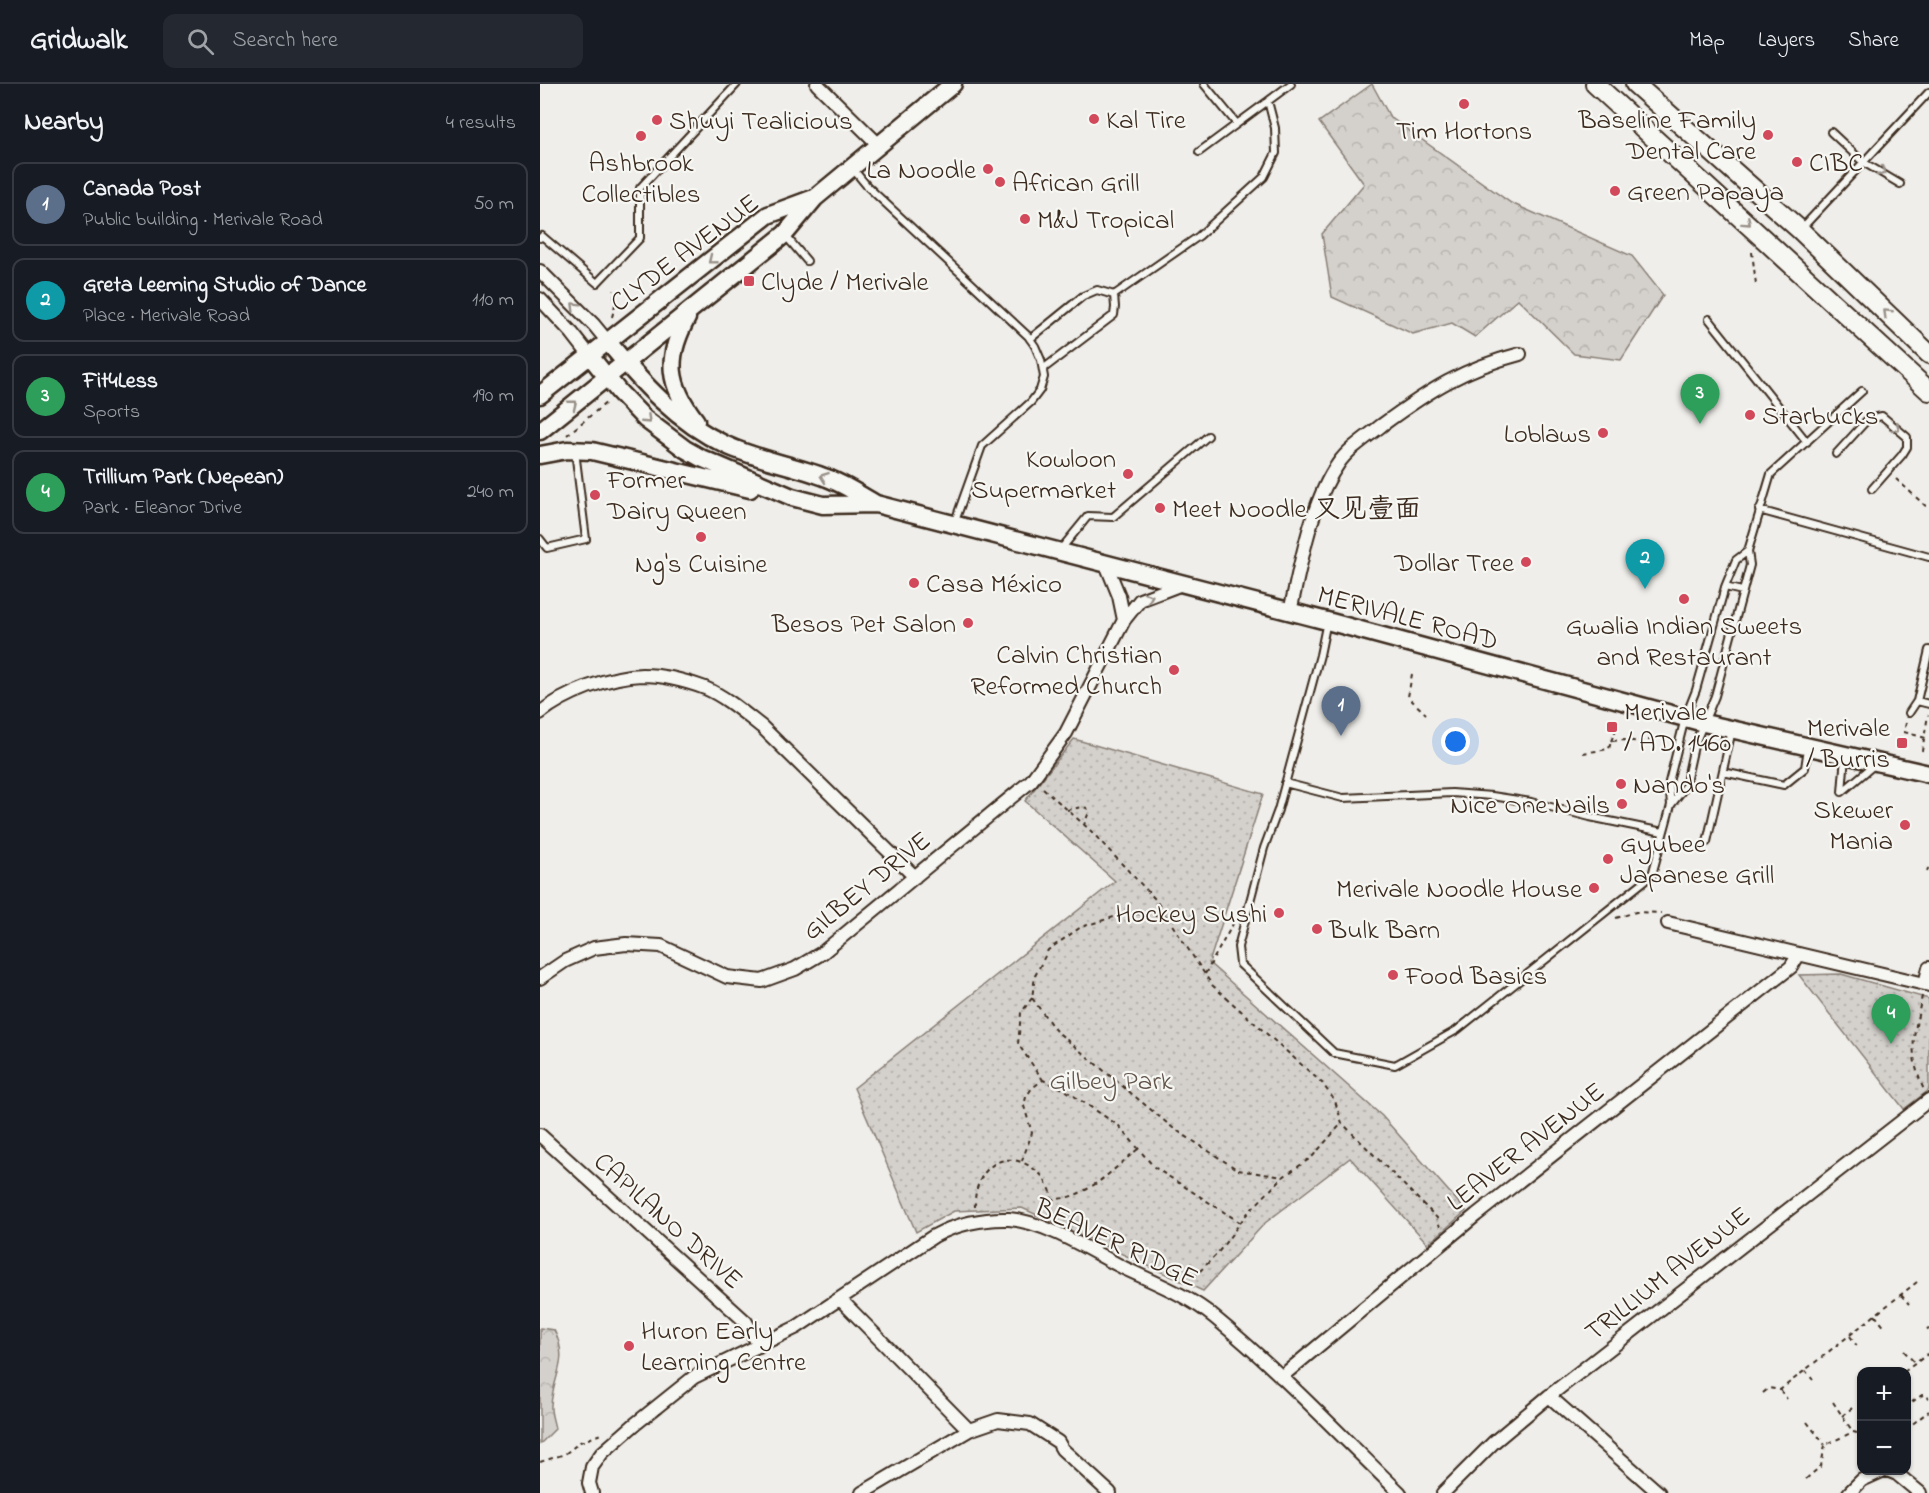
<!DOCTYPE html>
<meta charset="utf-8">
<style>
:root{--surface:#171b24;--page:#242831;--text:#f1f3f6;--muted:#9ea1a6;--line:#363941;--accent:#d1495b}
body{margin:0;font-family:"Indie Flower","LXGW WenKai TC",sans-serif;background:var(--page);color:var(--text)}
.controls{position:absolute;right:18px;bottom:18px;display:grid;overflow:hidden;border-radius:12px;box-shadow:0 2px 4px #0004}
.controls button{width:54px;height:54px;display:grid;place-items:center;padding:0;border:0;border-bottom:2px solid var(--line);background:var(--surface);color:var(--text);font:30px sans-serif}
.you{position:absolute;left:916px;top:658px;width:21px;height:21px;margin:-15px;border:4px solid #fff;border-radius:50%;background:#1a73e8;box-shadow:0 0 0 9px #1a73e833}
.badge{display:grid;place-items:center;width:39px;height:39px;border-radius:50%;background:var(--accent);color:#fff;font-size:20px;font-weight:700}
.pin{position:absolute;translate:-50% -50px;filter:drop-shadow(0 2px 3px #0008)}
.pin::after{content:'';position:absolute;top:32px;width:21px;height:18px;background:inherit;clip-path:polygon(0 0,100% 0,50% 100%)}
.list{margin:0;padding:0;list-style:none}
h2{display:flex;justify-content:space-between;align-items:center;height:78px;margin:0;padding:0 24px;font-size:26px}
h2 small{font-size:20px;font-weight:400;color:var(--muted)}
.list li{display:grid;grid-template-columns:39px 1fr auto;gap:18px;align-items:center;box-sizing:border-box;height:84px;margin:0 12px 12px;padding:0 12px;border:2px solid var(--line);border-radius:12px}
.list b{display:block;font-size:22px;white-space:nowrap}
.list p{margin:0;font-size:20px;white-space:nowrap;color:var(--muted)}
.list em{font-size:20px;font-style:normal;color:var(--muted)}
.icon{flex:none;width:33px;height:33px;fill:none;stroke:currentColor;stroke-width:2;stroke-linecap:round;stroke-linejoin:round}
.map{position:relative;flex:none;width:1389px;height:1409px;overflow:hidden}
header{display:flex;align-items:center;gap:36px;box-sizing:border-box;height:84px;padding:0 30px;background:var(--surface);border-bottom:2px solid var(--line)}
header strong{font-size:28px}
nav{display:flex;gap:33px;margin-inline-start:auto;font-size:21px}
.search{width:420px;height:54px;background:var(--page);display:flex;align-items:center;gap:15px;box-sizing:border-box;padding:0 21px;border-radius:12px;color:var(--muted);font-size:22px}
main{display:flex}
aside{flex:1;background:var(--surface)}
.map>svg:first-child{display:block}
</style>
<header>
<strong>Gridwalk</strong>
<div class="search"><svg class="icon" aria-label="search" viewBox="0 0 24 24"><circle cx="10" cy="10" r="6"/><path d="M15 15l6 6"/></svg>Search here</div>
<nav><a>Map</a><a>Layers</a><a>Share</a></nav>
</header>
<main>
<aside>
<h2>Nearby<small>4 results</small></h2>
<ul class="list">
<li><span class="badge" style="background:#5c6f8a">1</span><div><b>Canada Post</b><p>Public building · Merivale Road</p></div><em>50 m</em></li>
<li><span class="badge" style="background:#0f9aa8">2</span><div><b>Greta Leeming Studio of Dance</b><p>Place · Merivale Road</p></div><em>110 m</em></li>
<li><span class="badge" style="background:#2e9e5b">3</span><div><b>Fit4Less</b><p>Sports</p></div><em>190 m</em></li>
<li><span class="badge" style="background:#2e9e5b">4</span><div><b>Trillium Park (Nepean)</b><p>Park · Eleanor Drive</p></div><em>240 m</em></li>
</ul>
</aside>
<div class="map">
<svg width="1389" height="1409" viewBox="0 0 1389 1409">
<defs>
<pattern id="forest-crowns" width="20" height="18" patternUnits="userSpaceOnUse" patternTransform="scale(1.5)"><rect width="20" height="18" fill="#d4d1cc"/><path d="M2 6a3 3 0 1 1 6 0M12 15a3 3 0 1 1 6 0" fill="none" stroke="#b7b4af"/></pattern>
<pattern id="park-dots" width="8" height="8" patternUnits="userSpaceOnUse" patternTransform="scale(1.5)"><rect width="8" height="8" fill="#d4d1cc"/><path d="M2 2h.1M6 6h.1" fill="none" stroke="#b7b4af" stroke-width="1.8" stroke-linecap="round"/></pattern>
</defs>
<rect width="100%" height="100%" fill="#efeeea"/>
<filter id="ink" filterUnits="userSpaceOnUse"><feTurbulence type="fractalNoise" baseFrequency=".0167" numOctaves="2"/><feDisplacementMap in="SourceGraphic" scale="12" xChannelSelector="R" yChannelSelector="G"/><feConvolveMatrix kernelMatrix="1 2 1 2 8 2 1 2 1" color-interpolation-filters="sRGB"/></filter>
<g filter="url(#ink)">
<!-- forest -->
<path fill="url(#forest-crowns)" stroke="#887e75" stroke-width="1.5" d="M832 0 850 33 971 119 1092 172 1123 211 1081 276 1034 270 978 215 935 253 912 239 873 250 792 213 782 150 824 100 779 38Z
M0 1244 14 1246C30 1277 13 1291 11 1321 10 1328 14 1338 15 1345L0 1360Z"/>
<!-- park -->
<path fill="url(#park-dots)" stroke="#887e75" stroke-width="1.5" d="M534 655 723 710 669 879 842 1032 926 1127 888 1160 810 1074 725 1139 663 1207 482 1124 414 1127 376 1148 314 1004 575 797 485 717Z
M1301 890 1389 915V1006L1364 1025 1259 891Z"/>
<g fill="none" stroke-linecap="round" stroke-linejoin="round">
<!-- service casing -->
<g stroke="#3b2a1e" stroke-width="10">
<path id="service" d="M664 0 697 40
M1291 48 1323 78 1360 100
M659 68 751 0
M313 85 327 102 488 252 495 262 501 276 504 293 500 306 491 318 442 362 414 440
M1262 144 1389 8
M245 151 267 177
M0 154 2 152 57 199 100 154V104L197 0
M1169 235 1267 358
M490 255 543 212 557 206 574 211 659 152 724 93 736 69 735 44 728 17
M503 285 574 231 575 223 574 211
M1296 370 1328 335 1342 332 1367 353V363L1362 371 1332 405
M1219 426 1389 473
M0 455 7 464 46 455 35 367
M521 465 548 432 573 433 668 352
M1185 503 1202 507
M787 537 780 571 738 726 724 764 698 863 700 880 794 969 855 981 917 946 1112 791 1131 721 1145 703 1154 662 1175 612 1210 481 1208 467 1231 390 1322 307
M1377 617 1389 620
M1369 629 1377 617 1389 566
M1183 688 1244 701 1265 684 1268 664
M745 699 803 714 912 709 952 712 991 718 1050 733 1123 748
M1302 708 1334 681
M1302 708 1305 672
M1131 721 1129 698 1145 634 1156 606 1185 503 1196 476 1208 467
M1167 758 1192 646"/>
</g>
<!-- minor casing -->
<g stroke="#3b2a1e" stroke-width="16">
<path id="minor" d="M277 0 339 61
M0 187 54 241 68 258
M0 215 32 249 50 272
M566 480 579 512 584 536
M750 528C760 483 771 418 798 380 809 364 827 353 842 341 890 306 922 285 980 270
M0 629C25 609 69 592 102 591 122 591 146 597 165 604 186 613 204 629 222 643L375 793
M1128 839 1389 901
M0 894 25 877 54 864 86 860 121 862 187 893 222 897 255 885 282 869 491 697 526 649 584 536 600 516 642 500
M1385 900 1389 884
M0 1051 206 1238 219 1262
M301 1216 429 1346
M741 1293 936 1131 1251 883 1259 870
M1009 1312 1119 1409
M1347 1386 1357 1390 1380 1409
M52 1409 49 1399 52 1383 62 1369 94 1341 154 1293 257 1243 394 1152C416 1140 444 1134 469 1135 506 1138 549 1166 582 1183 613 1198 648 1211 674 1233 740 1287 799 1350 860 1409
M322 1409 429 1346 458 1336 490 1340 518 1358 522 1365 570 1409
M903 1409 954 1358 1009 1312 1389 1016
M1309 1409 1322 1396 1344 1386"/>
</g>
<!-- secondary casing -->
<g stroke="#3b2a1e" stroke-width="21">
<path id="secondary" d="M147 234C125 274 128 301 156 337
M68 258C101 298 138 339 186 361 218 376 254 381 287 394 304 400 320 411 336 420L787 537 1164 639 1389 690
M50 272 79 308 105 335 145 365 161 374 252 413 283 421 335 420
M0 311 228 131 274 114
M0 347 245 150 275 114 413 0
M0 371 27 366 52 367 210 405"/>
</g>
<!-- primary casing -->
<g stroke="#3b2a1e" stroke-width="22">
<path id="primary" d="M1055 0 1389 307
M1095 0 1260 146 1389 270"/>
</g>
<!-- path -->
<path stroke="#3b2a1e" stroke-width="2" stroke-dasharray="4.5 4.5" stroke-linecap="butt" d="M1212 168 1216 200
M72 233 75 221 74 206
M27 351 67 318
M1356 395 1389 425
M872 590 868 613 886 630
M1366 639 1364 648 1389 655
M1071 657 1078 641
M1382 667 1388 631
M1043 669 1069 665 1071 657 1084 656 1101 658 1115 655
M503 704 549 745 615 815 672 901 782 999 795 1017 802 1039 897 1134 900 1143
M527 726 542 723 547 724 549 728 544 741
M1387 788 1389 780
M627 832 587 829 541 843 508 866 495 892 492 914 515 946 633 1044 698 1086 743 1093 772 1073 802 1039
M1076 834 1096 828 1121 829
M665 890 693 840
M1382 912C1374 952 1367 967 1384 1006
M492 914 481 929 478 960 503 996
M482 1077 492 1049 484 1022 486 1013 492 1004 503 996 525 1006 579 1042 614 1083 701 1139
M510 1115C545 1117 573 1085 598 1065
M435 1123C433 1090 459 1062 491 1083 497 1087 501 1090 505 1096 506 1100 511 1105 511 1109 512 1115 509 1125 509 1132
M647 1200 677 1170 706 1131 743 1093
M1361 1211 1369 1220
M1335 1231 1345 1244
M1387 1244 1389 1246
M1310 1252 1317 1262
M1364 1267 1375 1279
M1336 1285 1339 1288
M1265 1286 1273 1296
M1364 1288 1389 1269
M1240 1306 1247 1315
M1223 1309 1229 1304 1240 1306 1377 1198
M1293 1318 1313 1348
M1372 1318 1382 1311 1389 1314
M1302 1332 1312 1324
M1267 1338 1285 1361
M1366 1345 1389 1327
M0 1378 25 1370 40 1358 62 1350
M1266 1395 1281 1382 1285 1361 1313 1348 1322 1350"/>
<!-- service -->
<use href="#service" stroke="#f6f6f2" stroke-width="6"/>
<!-- minor -->
<use href="#minor" stroke="#f6f6f2" stroke-width="12"/>
<!-- secondary -->
<use href="#secondary" stroke="#f6f6f2" stroke-width="16"/>
<!-- primary -->
<use href="#primary" stroke="#f6f6f2" stroke-width="18"/>
</g>
<!-- one-way arrows -->
<defs><path id="oneway-chevron" d="M-2-3.5L2.5 0L-2 3.5" fill="none" stroke-width="1.6" stroke-linecap="round" stroke-linejoin="round" transform="scale(1.5)"/></defs>
<g stroke="#989088">
<use href="#oneway-chevron" transform="translate(1342 88) rotate(30)"/>
<use href="#oneway-chevron" transform="translate(1207 138) rotate(42)"/>
<use href="#oneway-chevron" transform="translate(172 176) rotate(141)"/>
<use href="#oneway-chevron" transform="translate(35 222) rotate(-135)"/>
<use href="#oneway-chevron" transform="translate(1347 229) rotate(-136)"/>
<use href="#oneway-chevron" transform="translate(33 320) rotate(-39)"/>
<use href="#oneway-chevron" transform="translate(107 336) rotate(43)"/>
<use href="#oneway-chevron" transform="translate(1356 344) rotate(40)"/>
<use href="#oneway-chevron" transform="translate(284 393) rotate(-160)"/>
<use href="#oneway-chevron" transform="translate(609 513) rotate(-22)"/>
</g>
</g>
<!-- markers -->
<g fill="#d1495b" stroke="#f6f6f2" stroke-width="2">
<circle cx="924" cy="20" r="6"/>
<circle cx="554" cy="35" r="6"/>
<circle cx="117" cy="36" r="6"/>
<circle cx="1228" cy="51" r="6"/>
<circle cx="101" cy="52" r="6"/>
<circle cx="1257" cy="78" r="6"/>
<circle cx="448" cy="85" r="6"/>
<circle cx="460" cy="98" r="6"/>
<circle cx="1075" cy="107" r="6"/>
<circle cx="485" cy="135" r="6"/>
<rect x="203" y="191" width="12" height="12" rx="3"/>
<circle cx="1210" cy="331" r="6"/>
<circle cx="1063" cy="349" r="6"/>
<circle cx="588" cy="390" r="6"/>
<circle cx="55" cy="411" r="6"/>
<circle cx="620" cy="424" r="6"/>
<circle cx="161" cy="453" r="6"/>
<circle cx="986" cy="478" r="6"/>
<circle cx="374" cy="499" r="6"/>
<circle cx="1144" cy="515" r="6"/>
<circle cx="428" cy="539" r="6"/>
<circle cx="634" cy="586" r="6"/>
<rect x="1066" y="637" width="12" height="12" rx="3"/>
<rect x="1356" y="653" width="12" height="12" rx="3"/>
<circle cx="1081" cy="700" r="6"/>
<circle cx="1082" cy="720" r="6"/>
<circle cx="1365" cy="741" r="6"/>
<circle cx="1068" cy="775" r="6"/>
<circle cx="1054" cy="804" r="6"/>
<circle cx="739" cy="829" r="6"/>
<circle cx="777" cy="845" r="6"/>
<circle cx="853" cy="891" r="6"/>
<circle cx="89" cy="1262" r="6"/>
</g>
<g text-anchor="middle" stroke-width="4.5" stroke-linejoin="round" paint-order="stroke">
<!-- poi labels -->
<g font-size="27" fill="#3b2a1e" stroke="#f6f6f2" text-anchor="start">
<text x="566" y="44">Kal Tire</text>
<text x="1216" y="44" text-anchor="end">Baseline Family<tspan x="1216" dy="31">Dental Care</tspan></text>
<text x="129" y="45">Shuyi Tealicious</text>
<text x="924" y="55" text-anchor="middle">Tim Hortons</text>
<text x="101" y="87" text-anchor="middle">Ashbrook<tspan x="101" dy="31">Collectibles</tspan></text>
<text x="1269" y="87">CIBC</text>
<text x="436" y="94" text-anchor="end">La Noodle</text>
<text x="472" y="107">African Grill</text>
<text x="1087" y="116">Green Papaya</text>
<text x="497" y="144">M&amp;J Tropical</text>
<text x="221" y="206">Clyde / Merivale</text>
<text x="1222" y="340">Starbucks</text>
<text x="1051" y="358" text-anchor="end">Loblaws</text>
<text x="576" y="383" text-anchor="end">Kowloon<tspan x="576" dy="31">Supermarket</tspan></text>
<text x="67" y="404">Former<tspan x="67" dy="31">Dairy Queen</tspan></text>
<text x="632" y="433">Meet Noodle 又见壹面</text>
<text x="974" y="487" text-anchor="end">Dollar Tree</text>
<text x="161" y="488" text-anchor="middle">Ng's Cuisine</text>
<text x="386" y="508">Casa México</text>
<text x="416" y="548" text-anchor="end">Besos Pet Salon</text>
<text x="1144" y="550" text-anchor="middle">Gwalia Indian Sweets<tspan x="1144" dy="31">and Restaurant</tspan></text>
<text x="622" y="579" text-anchor="end">Calvin Christian<tspan x="622" dy="31">Reformed Church</tspan></text>
<text x="1084" y="636">Merivale<tspan x="1084" dy="31">/ AD. 1460</tspan></text>
<text x="1350" y="652" text-anchor="end">Merivale<tspan x="1350" dy="31">/ Burris</tspan></text>
<text x="1093" y="709">Nando's</text>
<text x="1070" y="729" text-anchor="end">Nice One Nails</text>
<text x="1353" y="734" text-anchor="end">Skewer<tspan x="1353" dy="31">Mania</tspan></text>
<text x="1080" y="768">Gyubee<tspan x="1080" dy="31">Japanese Grill</tspan></text>
<text x="1042" y="813" text-anchor="end">Merivale Noodle House</text>
<text x="727" y="838" text-anchor="end">Hockey Sushi</text>
<text x="789" y="854">Bulk Barn</text>
<text x="865" y="900">Food Basics</text>
<text x="101" y="1255">Huron Early<tspan x="101" dy="31">Learning Centre</tspan></text>
</g>
<!-- street labels -->
<g font-size="27" fill="#3b2a1e" stroke="#f6f6f2">
<text transform="translate(144 168) rotate(-37)" y="9">CLYDE AVENUE</text>
<text transform="translate(868 533) rotate(15)" y="9">MERIVALE ROAD</text>
<text transform="translate(326 801) rotate(-39)" y="9">GILBEY DRIVE</text>
<text transform="translate(985 1062) rotate(-38)" y="9">LEAVER AVENUE</text>
<text transform="translate(129 1136) rotate(42)" y="9">CAPILANO DRIVE</text>
<text transform="translate(577 1158) rotate(25)" y="9">BEAVER RIDGE</text>
<text transform="translate(1127 1189) rotate(-38)" y="9">TRILLIUM AVENUE</text>
</g>
<!-- park labels -->
<g font-size="27" fill="#61544a" stroke="#f6f6f2">
<text x="571" y="1005">Gilbey Park</text>
</g>
</g>
</svg>
<div class="controls">
<button>+</button>
<button>−</button>
</div>
<div class="you"></div>
<div class="pin badge" style="left:801px;top:652px;background:#5c6f8a">1</div>
<div class="pin badge" style="left:1105px;top:505px;background:#0f9aa8">2</div>
<div class="pin badge" style="left:1160px;top:340px;background:#2e9e5b">3</div>
<div class="pin badge" style="left:1351px;top:960px;background:#2e9e5b">4</div>
</div>
</main>
